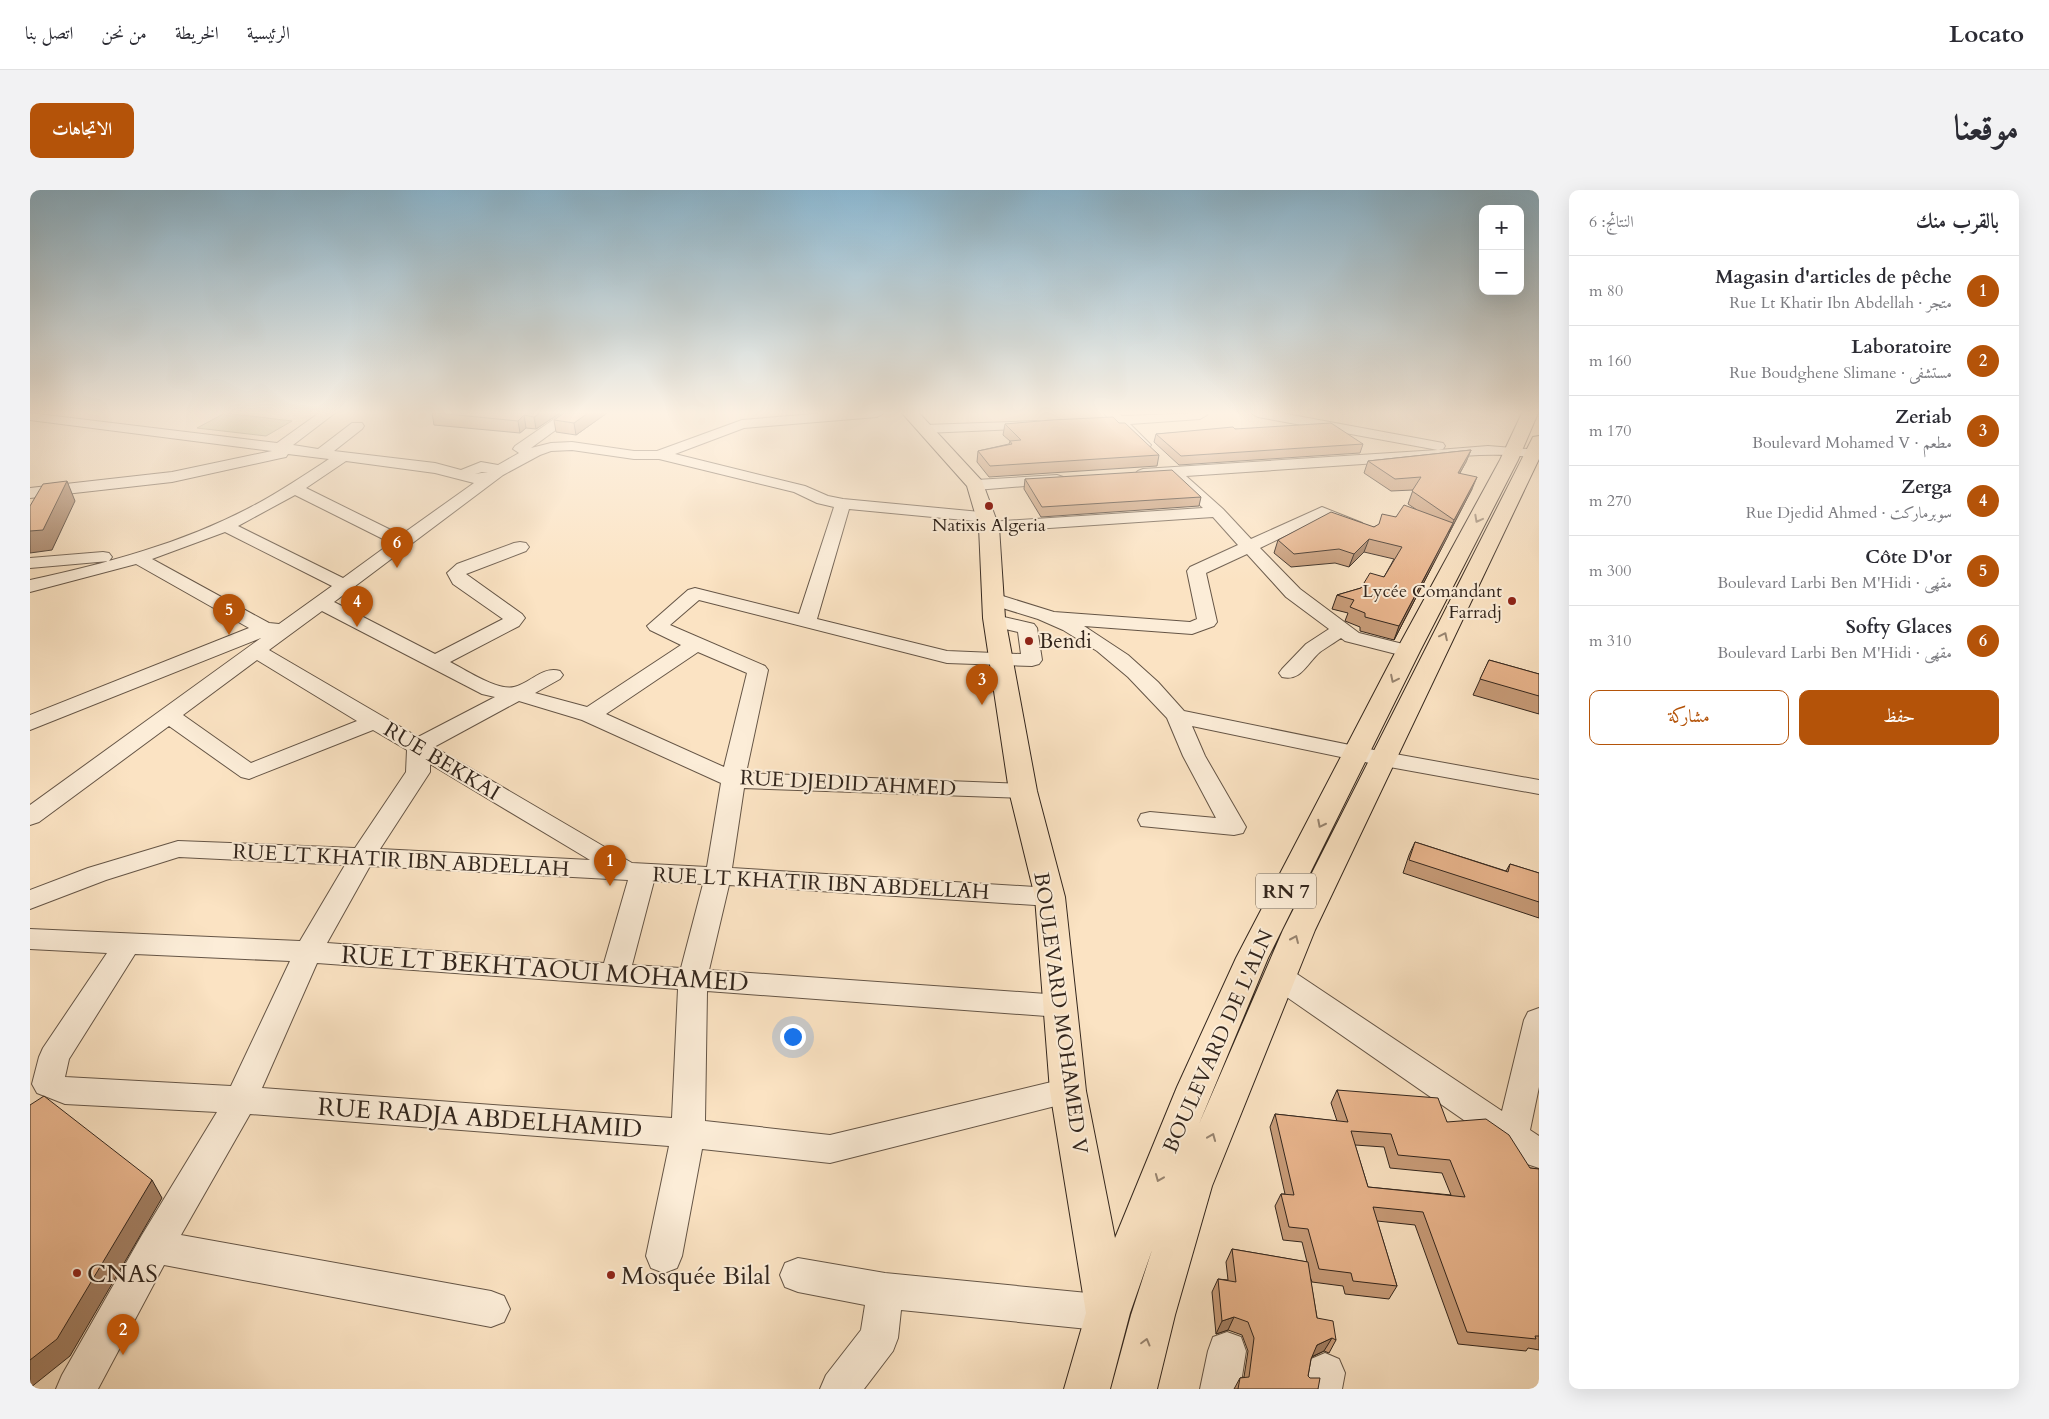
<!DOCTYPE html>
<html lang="ar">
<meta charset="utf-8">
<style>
:root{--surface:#fff;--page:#f2f2f3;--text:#2b2b33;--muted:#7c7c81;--line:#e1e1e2;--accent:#b45309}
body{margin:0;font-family:Cardo,Amiri,serif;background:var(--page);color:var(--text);direction:rtl}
.controls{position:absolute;right:15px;top:15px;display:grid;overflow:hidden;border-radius:10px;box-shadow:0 5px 20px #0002}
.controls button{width:45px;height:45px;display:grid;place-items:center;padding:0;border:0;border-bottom:1px solid var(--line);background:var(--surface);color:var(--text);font:25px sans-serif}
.you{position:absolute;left:762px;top:846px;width:18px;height:18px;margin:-12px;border:4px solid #fff;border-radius:50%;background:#1a73e8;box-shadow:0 0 0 8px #1a73e833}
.badge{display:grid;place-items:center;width:32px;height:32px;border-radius:50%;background:var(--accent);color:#fff;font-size:16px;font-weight:700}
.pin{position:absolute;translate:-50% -41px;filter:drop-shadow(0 1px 2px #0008)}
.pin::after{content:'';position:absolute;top:26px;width:18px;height:15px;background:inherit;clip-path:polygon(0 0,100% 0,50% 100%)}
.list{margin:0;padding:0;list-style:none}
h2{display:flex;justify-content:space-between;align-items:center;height:65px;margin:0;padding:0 20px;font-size:21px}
h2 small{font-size:16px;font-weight:400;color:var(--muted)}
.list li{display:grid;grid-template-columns:32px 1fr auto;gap:15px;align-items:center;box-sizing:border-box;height:70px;padding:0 20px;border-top:1px solid var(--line)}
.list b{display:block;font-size:19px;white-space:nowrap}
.list p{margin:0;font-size:16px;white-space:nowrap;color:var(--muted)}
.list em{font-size:16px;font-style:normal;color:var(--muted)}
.actions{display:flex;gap:10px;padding:15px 20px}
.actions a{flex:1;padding:11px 0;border:1px solid var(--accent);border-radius:10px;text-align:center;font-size:18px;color:var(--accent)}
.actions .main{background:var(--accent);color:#fff}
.map{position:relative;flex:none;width:1509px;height:1199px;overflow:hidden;direction:ltr;border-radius:10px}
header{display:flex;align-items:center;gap:30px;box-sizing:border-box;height:70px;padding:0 25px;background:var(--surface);border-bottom:1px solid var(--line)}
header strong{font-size:24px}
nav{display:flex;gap:28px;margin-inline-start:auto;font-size:18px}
.intro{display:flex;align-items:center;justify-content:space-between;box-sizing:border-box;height:120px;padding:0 30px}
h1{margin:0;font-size:35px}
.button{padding:12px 22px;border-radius:10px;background:var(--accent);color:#fff;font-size:18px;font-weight:700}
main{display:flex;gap:30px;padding:0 30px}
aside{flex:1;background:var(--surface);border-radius:10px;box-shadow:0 5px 20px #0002}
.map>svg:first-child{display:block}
</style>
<header>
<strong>Locato</strong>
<nav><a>الرئيسية</a><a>الخريطة</a><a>من نحن</a><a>اتصل بنا</a></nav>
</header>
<div class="intro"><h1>موقعنا</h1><a class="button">الاتجاهات</a></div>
<main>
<aside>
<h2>بالقرب منك<small>النتائج: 6</small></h2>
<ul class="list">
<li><span class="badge">1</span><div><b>Magasin d'articles de pêche</b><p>متجر · Rue Lt Khatir Ibn Abdellah</p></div><em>80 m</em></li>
<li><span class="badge">2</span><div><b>Laboratoire</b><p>مستشفى · Rue Boudghene Slimane</p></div><em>160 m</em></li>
<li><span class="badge">3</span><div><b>Zeriab</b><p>مطعم · Boulevard Mohamed V</p></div><em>170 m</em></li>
<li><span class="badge">4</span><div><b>Zerga</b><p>سوبرماركت · Rue Djedid Ahmed</p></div><em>270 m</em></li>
<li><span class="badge">5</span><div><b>Côte D'or</b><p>مقهى · Boulevard Larbi Ben M'Hidi</p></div><em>300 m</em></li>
<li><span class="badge">6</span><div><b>Softy Glaces</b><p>مقهى · Boulevard Larbi Ben M'Hidi</p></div><em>310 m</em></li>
</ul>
<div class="actions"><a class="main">حفظ</a><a>مشاركة</a></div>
</aside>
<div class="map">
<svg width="1509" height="1199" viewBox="0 0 1509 1199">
<rect width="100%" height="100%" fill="#fbe3c3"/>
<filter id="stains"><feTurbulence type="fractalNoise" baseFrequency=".004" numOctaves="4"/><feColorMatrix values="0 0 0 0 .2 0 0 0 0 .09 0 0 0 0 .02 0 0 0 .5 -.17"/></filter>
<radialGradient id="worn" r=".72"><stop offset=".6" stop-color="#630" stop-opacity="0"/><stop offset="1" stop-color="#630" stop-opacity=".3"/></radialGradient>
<!-- green -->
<path fill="#c6c18f" stroke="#7c7456" d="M195 223 262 231 236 246 167 238Z"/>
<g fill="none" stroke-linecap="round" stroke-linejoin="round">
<!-- minor casing -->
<g stroke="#655546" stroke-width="2">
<path id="minor" d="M0 223 247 253 289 223H305L263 255 288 259 322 233H332L334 236 332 239 304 261 405 273 431 280 451 272 468 275 489 263 483 259 485 256 533 223H549L501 258 521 253 542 252 604 261H627L712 230 796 223H854L847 227 714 238 645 264 775 296 798 306 813 309 961 323 963 327 961 331 955 332 819 319 787 429 917 461 991 464 988 442 958 435 955 431 958 427 965 425 1004 434 1007 438 1012 470 1009 474 1002 476 917 473 669 410 640 435 735 476 738 480 716 583 993 594 1001 596 1005 601 1001 606 993 608 714 598 702 678 1020 698 1029 701 1033 707 1029 713 1020 716 699 695 679 780 1030 805 1040 808 1045 816 1040 824 1030 827 677 801 675 931 800 945 1038 888 1049 892 1054 901 1049 910 800 973 672 959 652 1066 647 1078 634 1083 621 1078 616 1066 639 956 220 924 151 1045 461 1101 474 1106 480 1119 474 1132 461 1137 134 1075 68 1199H26L32 1185 112 1045 187 922 35 914 7 903 2 894 9 867 13 858 77 763 0 759V739L270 751 315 675 149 667 76 690 0 719V700L58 678 148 651 325 658 376 582 377 560 343 540 219 589 211 587 139 536 9 632 0 635V615L231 448 0 540V525L219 438 106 374 0 402V390C75 374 153 353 221 317 248 303 273 286 299 269L258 264 256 267 251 268 142 292 0 308V298L142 282 242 261 0 230ZM542 260 604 269H629L764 302 787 313 804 317 769 424 665 398 658 400 617 436 620 440 651 455 557 517 505 503 530 489 533 485 530 481C512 476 501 493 484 497 467 501 436 480 420 472L489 436 495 428 492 424 436 384 496 361 499 357 496 353 490 352 484 353 427 374 417 383 423 394 473 429 405 464 304 412 473 285 510 265 521 261ZM316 271 405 283 444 293 371 345 276 298ZM452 282H458L445 284ZM265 305 361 353 313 388 208 336ZM195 342 302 396 249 434 239 433 122 369ZM292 421 452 504 465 507 388 547 239 460ZM668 462 717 483 694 577 576 524ZM227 470 327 531 221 573 153 525ZM489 511 552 530 691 593 677 677 602 673 404 557ZM400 574 560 670 350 659 400 582ZM340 676 598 690 574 773 297 753ZM624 691 673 694 651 778 602 775ZM105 764 260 771 201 896 35 887 39 869ZM287 773 648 799 642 928 232 898Z
M1074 223H1089L1092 226 1176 223 1177 225 1170 229 1100 234 1121 255 1119 258H1109L1085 235 1074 234 1072 231 1077 227Z
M1221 223H1251L1413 253 1415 256 1413 259 1408 260 1458 256 1509 260V268C1475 263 1441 264 1407 269L1156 286 1193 319 1221 349 1292 317 1332 333 1334 337 1332 341H1320L1292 328 1230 358 1270 399 1329 443 1385 457 1388 461 1385 465 1378 467 1315 451 1311 448C1304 453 1297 457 1290 462 1277 473 1271 492 1252 487L1249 483 1252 479 1276 454 1299 439 1256 407 1217 364 1176 383 1187 432 1184 436 1162 444 1054 436 1098 465 1128 492 1154 521 1354 562 1509 590V604L1354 576 1162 536 1175 566 1216 637 1213 643 1204 645 1111 636 1108 630 1111 624 1120 622 1186 628 1153 566 1137 528 1098 487 1067 461 1033 440 1008 429 956 413 954 409 956 405 963 403 1024 422 1160 432 1167 429 1157 381 1160 377 1208 355 1183 327 959 342 953 341 951 337 953 333 959 332 1173 318 1139 287H1108L1105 284 1108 281 1113 279 1408 260 1228 227Z
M1006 231 1011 232 1013 235 1011 238 895 243 890 242 888 239 890 236 895 235Z
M1027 285 1033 287 1035 290 1033 293 946 300 940 298 938 295 940 292 946 290Z
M73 362 79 363 82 367 79 371 0 378V368Z
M1248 775 1258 778 1472 921 1494 830 1498 822 1509 818V897L1500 940 1509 946V978L1497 974 1238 794 1234 786 1238 778Z
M768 1068 855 1083 1078 1105 1091 1110 1097 1123 1091 1136 1078 1141 871 1120 868 1148 863 1161 834 1199H790L796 1185 831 1140 835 1115 768 1102 755 1097 750 1085 755 1073Z
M1197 1142 1211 1147 1216 1161 1210 1199H1170L1178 1161 1183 1147Z
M1295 1163 1309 1169 1315 1183 1312 1199H1272L1275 1183 1281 1169Z"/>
</g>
<!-- major casing -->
<g stroke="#33261d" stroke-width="2">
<path id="major" d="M872 223H889L952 291 969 337 975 428 1007 601 1035 707 1056 901 1085 1048 1147 897 1206 768 1366 461 1470 270 1492 223H1508L1488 270 1390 461 1238 768 1169 934 1253 740 1501 251 1503 247 1509 246V269L1285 740 1182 996 1145 1125 1127 1199H1081L1101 1125 1122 1060 1100 1123 1080 1199H1034L1056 1123 1020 901 1005 707 979 601 953 428 949 337 937 296Z"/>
</g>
<!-- minor -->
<use href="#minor" fill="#fcedd8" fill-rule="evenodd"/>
<!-- major -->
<use href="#major" fill="#fbe3c3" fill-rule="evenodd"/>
</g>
<!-- wall -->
<path fill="#c89c79" stroke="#33261d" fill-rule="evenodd" d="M402 223H530L506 239 496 238 490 243 404 235Z
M577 223 546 245 526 242 524 230Z
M1089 233 1129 265 1127 276 959 287 947 272 948 261 979 254 980 251 973 245 975 234Z
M1205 239 1333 254 1330 263 1149 275 1124 252 1126 244Z
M1441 260 1436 272 1430 283 1442 299 1364 450 1330 441V437L1315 431 1318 423 1302 419 1307 405 1331 398 1354 387 1364 369 1334 362 1319 377 1305 373 1261 377 1244 363 1248 350 1344 337 1366 327 1387 320 1378 314 1383 300 1361 301 1334 283 1338 271Z
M995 289 1171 307 1169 316 1011 327 994 299Z
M1459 470 1509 484V483V524L1443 505Z
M1385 652 1476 681 1480 674 1509 683V728L1373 683 1379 665Z
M1307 900 1417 932 1500 978 1509 979V1160L1498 1158 1496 1161 1428 1154 1385 1035 1347 1031 1367 1096 1359 1109 1315 1104 1313 1096 1282 1092 1280 1087 1287 1128 1306 1150 1299 1163 1294 1161 1282 1167 1281 1169 1278 1186 1288 1199H1204L1210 1188 1214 1187 1218 1161 1212 1145 1198 1140 1186 1144 1182 1102 1188 1089 1198 1090 1196 1072 1202 1059 1277 1072 1272 1052 1253 1050 1245 1016 1251 1004H1255L1240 937 1245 924 1307 931 1301 913ZM1325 955 1354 957 1360 978 1412 983 1421 1005 1338 997Z"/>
<!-- shaded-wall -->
<path fill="#a37f63" stroke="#33261d" d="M510 223H530L506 239 504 227Z
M558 223H577L546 245 544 233Z
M494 225 496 238 490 243 488 231Z
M1441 260 1436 272 1423 295 1428 283Z
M1447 287 1442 299 1419 343 1424 330Z
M37 291 45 311 22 360 0 363V341Z
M1423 333 1418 346 1364 450 1369 436Z
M1339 349 1334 362 1319 377 1324 364Z
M122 990 132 1008 40 1166 0 1198V1170Z
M1204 1127 1198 1140 1186 1144 1192 1131Z
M1302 1148 1294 1161 1279 1168 1287 1155Z"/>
<!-- building -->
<path fill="#e9b58d" stroke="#33261d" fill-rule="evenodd" d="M407 223H510L504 227 494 225 488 231Z
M534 223H558L544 233 524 230Z
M1083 227 1089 233H1095L1129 265 960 276 948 261 982 254 980 251 991 250 975 234 1021 230Z
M1301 233 1333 254 1151 266 1126 244 1203 237 1205 239Z
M1441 260 1428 283 1447 287 1424 330 1382 301 1391 287 1365 289 1338 271Z
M1142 280 1171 307 1012 317 995 289Z
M37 291 13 340 0 341V316L13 294Z
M1374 315 1423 333 1369 436 1335 427V423L1320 417 1324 410 1307 405 1331 398 1340 383 1354 387 1372 357 1339 349 1324 364 1309 359 1264 364 1248 350 1301 322 1344 337 1349 334 1352 324 1366 327Z
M1459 470 1509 484V506L1450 489Z
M1385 652 1478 682 1480 674 1509 683V712L1379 670Z
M1307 900 1408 908 1417 932 1456 929 1479 945 1500 978 1509 979V1146H1505L1506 1149 1437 1142 1393 1022 1343 1017 1367 1096 1323 1091 1321 1083 1289 1079 1278 1039 1259 1037 1251 1004 1264 1005 1245 924 1318 932ZM1321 941 1361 944 1368 965 1420 970 1435 1007 1338 997Z
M14 906 122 990 27 1149 0 1170V915Z
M1202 1059 1278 1072 1287 1128 1303 1131 1306 1150 1302 1148 1287 1155 1281 1169 1278 1186 1280 1188H1290L1288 1199H1208L1210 1188 1219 1187 1224 1148 1218 1132 1204 1127 1192 1131 1188 1089 1206 1092Z"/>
<!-- one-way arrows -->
<defs><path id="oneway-chevron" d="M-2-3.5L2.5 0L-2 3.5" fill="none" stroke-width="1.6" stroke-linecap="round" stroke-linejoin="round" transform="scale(1.25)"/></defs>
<g stroke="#978470">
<use href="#oneway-chevron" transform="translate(1448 329) rotate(118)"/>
<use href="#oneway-chevron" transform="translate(1414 446) rotate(-64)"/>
<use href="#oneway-chevron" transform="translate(1364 489) rotate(116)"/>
<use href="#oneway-chevron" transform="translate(1291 634) rotate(117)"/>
<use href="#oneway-chevron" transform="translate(1265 749) rotate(-66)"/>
<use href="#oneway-chevron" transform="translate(1182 947) rotate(-68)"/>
<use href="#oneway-chevron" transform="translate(1129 988) rotate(112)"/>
<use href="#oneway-chevron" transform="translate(1116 1152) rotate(-75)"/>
</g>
<!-- sky -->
<linearGradient id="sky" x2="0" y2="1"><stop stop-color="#8bb8d2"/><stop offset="0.57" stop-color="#fdf2e4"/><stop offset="1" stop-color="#fdf2e4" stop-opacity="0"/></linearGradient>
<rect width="1509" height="391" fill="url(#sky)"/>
<!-- markers -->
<g fill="#8f2418" stroke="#fcedd8" stroke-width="2">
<circle cx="959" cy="316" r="5"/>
<circle cx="1482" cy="411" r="5"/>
<circle cx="999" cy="451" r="5"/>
<circle cx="47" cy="1083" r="5"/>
<circle cx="581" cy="1085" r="5"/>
</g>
<g text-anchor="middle" stroke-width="4" stroke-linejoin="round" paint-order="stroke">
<!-- far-poi labels -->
<g font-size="18" fill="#33261d" stroke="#fcedd8">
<text x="959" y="341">Natixis Algeria</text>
<text x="1472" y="407" text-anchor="end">Lycée Comandant<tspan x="1472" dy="21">Farradj</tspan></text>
</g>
<!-- shield labels -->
<rect fill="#fcedd8" stroke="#6f6255" stroke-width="1" x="1226" y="683.5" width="60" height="35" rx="4"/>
<g font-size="20" font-weight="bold" fill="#33261d">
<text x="1256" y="708">RN 7</text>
</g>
<!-- poi labels -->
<g font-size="21" fill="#33261d" stroke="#fcedd8" text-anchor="start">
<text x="1009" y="458">Bendi</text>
</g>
<!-- street labels -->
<g font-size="21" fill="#33261d" stroke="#fcedd8">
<text transform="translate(412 571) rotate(31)" y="7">RUE BEKKAI</text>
<text transform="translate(818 593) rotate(3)" y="7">RUE DJEDID AHMED</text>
<text transform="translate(371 670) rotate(3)" y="7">RUE LT KHATIR IBN ABDELLAH</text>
<text transform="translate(791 693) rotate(3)" y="7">RUE LT KHATIR IBN ABDELLAH</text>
<text transform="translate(1031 823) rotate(82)" y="7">BOULEVARD MOHAMED V</text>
<text transform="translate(1188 851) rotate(-66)" y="7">BOULEVARD DE L'ALN</text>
</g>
<!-- near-street labels -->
<g font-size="25" fill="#33261d" stroke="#fcedd8">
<text transform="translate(515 778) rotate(4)" y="9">RUE LT BEKHTAOUI MOHAMED</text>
<text transform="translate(450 927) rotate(4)" y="9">RUE RADJA ABDELHAMID</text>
</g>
<!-- near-poi labels -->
<g font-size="25" fill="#33261d" stroke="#fcedd8" text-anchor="start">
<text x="57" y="1092">CNAS</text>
<text x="591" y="1094">Mosquée Bilal</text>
</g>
</g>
<rect width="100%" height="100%" filter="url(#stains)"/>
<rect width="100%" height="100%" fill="url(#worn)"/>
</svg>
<div class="controls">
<button>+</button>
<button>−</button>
</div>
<div class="you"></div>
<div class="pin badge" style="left:580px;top:696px">1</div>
<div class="pin badge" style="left:93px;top:1165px">2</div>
<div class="pin badge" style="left:952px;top:515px">3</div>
<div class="pin badge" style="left:327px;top:437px">4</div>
<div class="pin badge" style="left:199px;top:445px">5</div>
<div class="pin badge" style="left:367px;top:378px">6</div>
</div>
</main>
